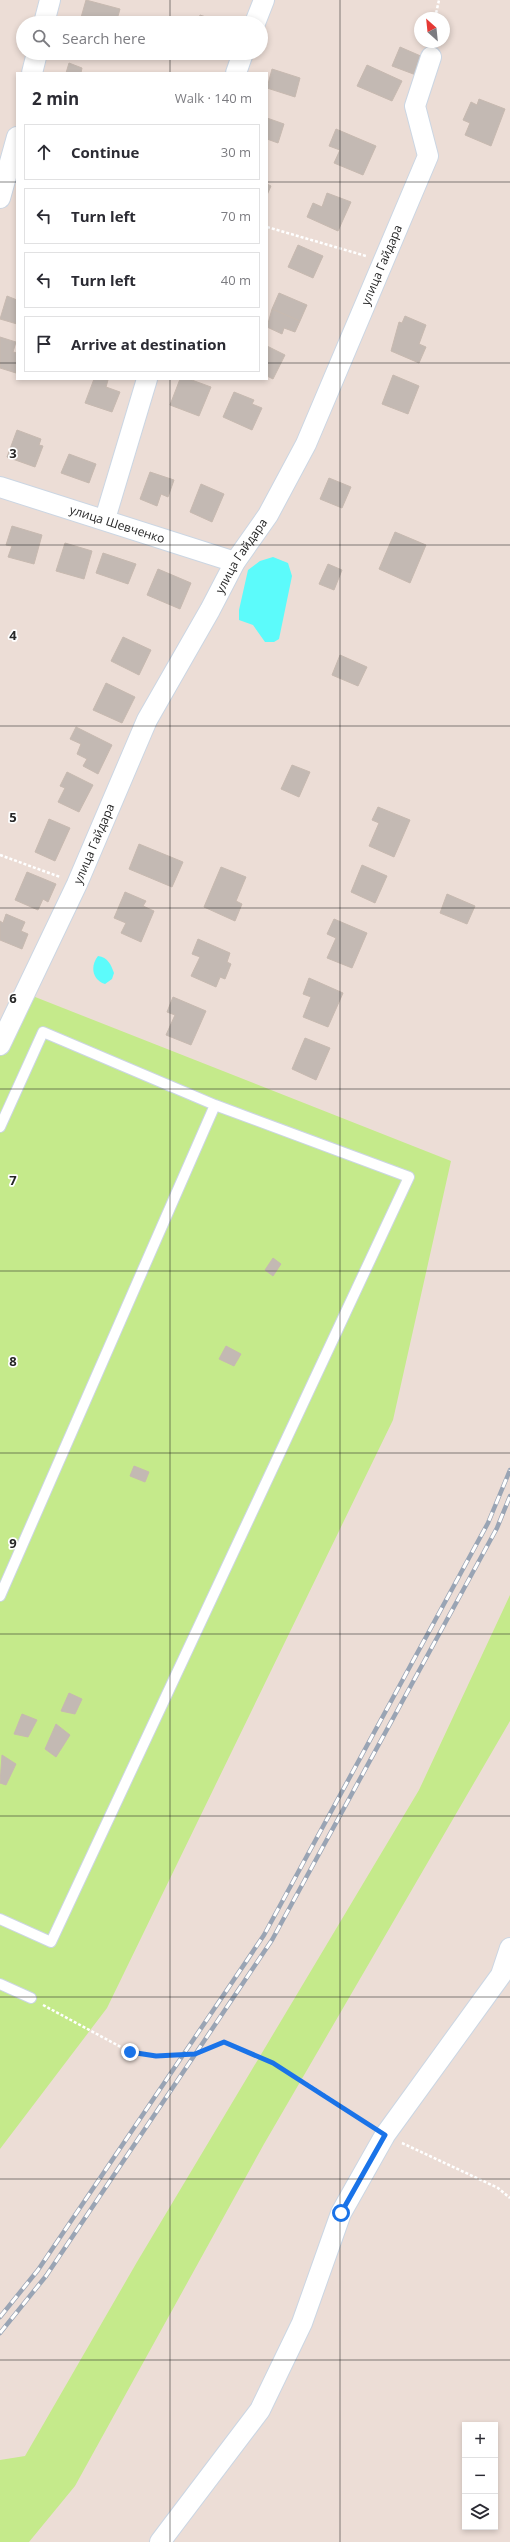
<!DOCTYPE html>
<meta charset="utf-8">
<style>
:root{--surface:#fff;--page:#f2f2f3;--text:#2b2b33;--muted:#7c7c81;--line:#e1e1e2}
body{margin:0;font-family:"Open Sans",sans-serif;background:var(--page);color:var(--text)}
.controls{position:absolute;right:12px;bottom:12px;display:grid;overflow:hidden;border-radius:0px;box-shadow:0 2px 6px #0003}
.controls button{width:36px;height:36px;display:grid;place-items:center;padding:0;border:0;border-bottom:1px solid var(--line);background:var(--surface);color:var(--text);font:20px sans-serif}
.compass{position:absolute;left:414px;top:12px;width:36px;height:36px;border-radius:50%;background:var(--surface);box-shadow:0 2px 6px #0003;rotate:333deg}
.stop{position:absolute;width:12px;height:12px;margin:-9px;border:3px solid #1a73e8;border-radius:50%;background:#fff}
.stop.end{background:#1a73e8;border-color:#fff;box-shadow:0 1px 4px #0008}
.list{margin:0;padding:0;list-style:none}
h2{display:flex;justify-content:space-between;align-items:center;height:52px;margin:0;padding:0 16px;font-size:17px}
h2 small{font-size:13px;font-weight:400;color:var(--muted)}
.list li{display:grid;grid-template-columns:26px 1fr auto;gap:12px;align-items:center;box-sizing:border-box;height:56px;margin:0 8px 8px;padding:0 8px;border:1px solid var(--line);border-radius:0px}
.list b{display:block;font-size:15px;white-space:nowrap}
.list em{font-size:13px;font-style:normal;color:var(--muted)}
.icon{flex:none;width:22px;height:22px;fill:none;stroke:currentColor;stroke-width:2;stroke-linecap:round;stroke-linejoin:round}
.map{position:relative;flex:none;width:510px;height:2542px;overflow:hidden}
.search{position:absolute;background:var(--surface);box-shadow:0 2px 6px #0003;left:16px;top:16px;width:252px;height:44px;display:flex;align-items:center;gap:10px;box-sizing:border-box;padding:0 14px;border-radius:22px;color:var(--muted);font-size:15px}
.panel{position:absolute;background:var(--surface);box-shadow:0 2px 6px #0003;left:16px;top:72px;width:252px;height:308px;border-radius:0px}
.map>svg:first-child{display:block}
</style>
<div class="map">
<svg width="510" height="2542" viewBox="0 0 510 2542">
<rect width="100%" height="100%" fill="#ecddd6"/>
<!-- green -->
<path fill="#c5ea8b" d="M25 993 451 1161 393 1420 107 2008 0 2149V1056Z
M510 1595V1721L264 2144 75 2486 29 2542H0V2460L25 2456 137 2262 419 1790Z"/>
<!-- water -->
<path fill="#5cfbfb" d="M273 557 288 563 292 576 279 639 274 642H265L253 625 239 620V610L248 570 260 561Z
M98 956C108 957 111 965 114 973L112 979 105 984C92 980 90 966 98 956Z"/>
<!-- building -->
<path fill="#c3b9b3" stroke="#c7b9b0" d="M86 0 120 9 116 23 80 21Z
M200 15 224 23H197Z
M400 47 423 57 416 75 392 66Z
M69 63 82 68 81 73H66Z
M367 65 402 81 392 101 357 86Z
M272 69 300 78 295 97 267 88Z
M479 99 505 109 491 146 465 135 470 123 463 120 471 102 477 105Z
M267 118 284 124 278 143 267 139Z
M336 129 376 146 363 175 334 163 340 150 329 146Z
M267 184 271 186 267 195Z
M327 193 351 202 338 231 307 217 313 203 322 207Z
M298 245 323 256 313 278 288 267Z
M279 293 307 305 300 321 272 309Z
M7 296 17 300V324L0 319Z
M272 309 300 321 295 332 284 328 282 334 267 327Z
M405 316 426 325 419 344 426 347 419 363 391 351 399 322 402 323Z
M0 337 16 342 13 352 17 353 16 373 0 368Z
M267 346 285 355 273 379 267 376Z
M393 375 419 386 408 414 382 404Z
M94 379 108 380 106 387 120 392 112 412 85 403Z
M180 379H189L211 387 199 416 170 405Z
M234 392 254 400 252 404 262 408 252 430 223 417Z
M17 430 41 439 39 445 43 446 35 467 7 457Z
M69 454 96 464 89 483 61 473Z
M150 472 174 480 168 497 161 494 157 506 140 499Z
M329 478 351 487 342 508 320 499Z
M201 484 224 494 212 522 190 512Z
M12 526 42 535 34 564 8 557 12 546 6 545Z
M395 532 426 545 410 583 379 569Z
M65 543 92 551 84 579 56 571Z
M103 553 136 564 128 584 96 573Z
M328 564 342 570 334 590 319 584Z
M158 569 191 583 180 609 147 595Z
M123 637 151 650 139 675 111 661Z
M340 655 367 667 358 686 332 675Z
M106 683 135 697 122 723 93 710Z
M76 727 112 745 98 774 83 766 87 759 77 754 81 744 70 739Z
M292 765 310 772 299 797 281 789Z
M67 772 93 785 79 812 58 802 65 788 60 786Z
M378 807 410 820 394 857 369 846 379 823 372 820Z
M49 819 70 828 55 861 35 852Z
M139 844 183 862 172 887 129 869Z
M362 865 387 876 375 903 351 892Z
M221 867 246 877 236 901 242 904 235 921 204 907Z
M27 872 56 884 48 902 43 899 38 910 15 900Z
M125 892 146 901 143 906 154 911 141 942 121 933 126 923 114 918Z
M447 894 475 906 467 924 440 913Z
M6 914 25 922 21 931 28 934 22 949 0 940V921L3 923Z
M334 919 367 933 352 968 327 958 336 938 327 934Z
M198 939 230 953 227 962 231 964 225 979 220 977 216 987 191 976 200 957 192 954Z
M309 978 343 993 328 1027 303 1017 311 997 303 994Z
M173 997 206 1011 191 1045 166 1035 175 1015 167 1012Z
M305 1038 330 1048 316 1080 292 1069Z
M273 1258 281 1264 273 1276 265 1270Z
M226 1346 241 1354 234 1366 219 1359Z
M134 1466 149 1472 145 1482 130 1476Z
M69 1693 82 1699 75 1714 61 1711Z
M22 1714 37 1720 28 1737 14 1734Z
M56 1724 70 1735 56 1757 45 1749Z
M2 1755 16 1764 6 1785 0 1783Z"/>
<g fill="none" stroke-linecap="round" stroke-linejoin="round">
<!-- lane casing -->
<g stroke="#cbd6e3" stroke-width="12">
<path id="lane" d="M0 1127 43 1032 215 1105 409 1177 51 1942 0 1919
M0 1596 215 1105
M0 1984 31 1998"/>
</g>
<!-- street casing -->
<g stroke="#cbd6e3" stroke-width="22">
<g id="street">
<path d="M44 23 50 0"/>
<path d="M255 23 264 0"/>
<path d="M32 73 37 53"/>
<path d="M236 73 243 53"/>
<path d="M0 198 17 137"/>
<path id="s1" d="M0 487 235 562"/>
<path d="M105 519 147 379"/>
<path id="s2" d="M0 1045 77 884 147 720 210 610 235 562 268 515 306 444 428 156 415 106 431 57"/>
<path d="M160 2542 260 2410 302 2323 341 2213 385 2135 501 1975 510 1948"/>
</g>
</g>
<!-- path -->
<path stroke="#fff" stroke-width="2.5" stroke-dasharray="3 2" stroke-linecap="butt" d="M435 18 439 0
M267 227 366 256
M0 855 60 877
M43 2005 130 2052 157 2055 195 2054 224 2042C277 2061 324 2094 370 2125
M402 2143 498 2188 510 2198"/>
<!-- lane -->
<use href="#lane" stroke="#fff" stroke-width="10"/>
<!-- street -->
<use href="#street" stroke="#fff" stroke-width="20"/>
<!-- rail casing -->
<g stroke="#99a4b4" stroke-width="4.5">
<path id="rail" d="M0 2317 38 2270 264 1935 488 1523 510 1470
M0 2333 46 2276 272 1940 497 1528 510 1496"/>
</g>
<!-- rail -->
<use href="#rail" stroke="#fff" stroke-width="3" stroke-dasharray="9" stroke-linecap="butt"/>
</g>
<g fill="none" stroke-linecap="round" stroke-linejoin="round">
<!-- route -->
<path stroke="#1a73e8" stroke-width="5" d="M130 2052 156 2056 195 2054 224 2042 273 2063 385 2135 341 2213"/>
</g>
<!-- grid -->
<path fill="none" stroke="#272727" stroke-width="1" stroke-opacity="0.55" d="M170 0V23M340 0V2542M170 53V73M0 182H17M267 182H510M0 363H17M267 363H510M170 379V2542M0 545H510M0 726H510M0 908H510M0 1089H510M0 1271H510M0 1453H510M0 1634H510M0 1816H510M0 1997H510M0 2179H510M0 2360H510"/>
<g text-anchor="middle" stroke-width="3.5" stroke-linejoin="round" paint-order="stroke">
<!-- street labels -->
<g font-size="12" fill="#272727" stroke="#fff">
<text dy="4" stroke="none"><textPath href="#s2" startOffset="870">улица Гайдара</textPath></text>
<text dy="4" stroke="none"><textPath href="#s1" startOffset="123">улица Шевченко</textPath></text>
<text dy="4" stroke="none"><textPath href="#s2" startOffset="546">улица Гайдара</textPath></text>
<text dy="4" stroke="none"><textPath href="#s2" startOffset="222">улица Гайдара</textPath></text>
</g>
</g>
<g font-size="13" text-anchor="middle" font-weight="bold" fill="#272727" stroke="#fff" stroke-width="3.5" stroke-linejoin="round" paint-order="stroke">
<text x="13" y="458">3</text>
<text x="13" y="640">4</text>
<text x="13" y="822">5</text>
<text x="13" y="1003">6</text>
<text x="13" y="1185">7</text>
<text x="13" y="1366">8</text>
<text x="13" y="1548">9</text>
</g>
</svg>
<div class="controls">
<button>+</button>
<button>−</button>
<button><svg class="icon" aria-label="layers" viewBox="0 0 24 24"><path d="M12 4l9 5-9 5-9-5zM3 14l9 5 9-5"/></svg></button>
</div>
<svg class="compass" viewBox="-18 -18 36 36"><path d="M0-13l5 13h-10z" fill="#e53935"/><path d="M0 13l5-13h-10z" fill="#7c7c81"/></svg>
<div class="stop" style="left:341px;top:2213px"></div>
<div class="stop end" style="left:130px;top:2052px"></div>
<div class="search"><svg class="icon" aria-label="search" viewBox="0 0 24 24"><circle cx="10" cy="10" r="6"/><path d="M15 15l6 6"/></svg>Search here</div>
<section class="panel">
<h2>2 min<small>Walk · 140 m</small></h2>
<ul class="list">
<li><svg class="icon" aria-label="ahead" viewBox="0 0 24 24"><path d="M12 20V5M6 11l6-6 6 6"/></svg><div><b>Continue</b></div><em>30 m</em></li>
<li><svg class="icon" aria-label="left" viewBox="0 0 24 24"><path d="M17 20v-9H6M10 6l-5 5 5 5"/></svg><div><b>Turn left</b></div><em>70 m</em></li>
<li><svg class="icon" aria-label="left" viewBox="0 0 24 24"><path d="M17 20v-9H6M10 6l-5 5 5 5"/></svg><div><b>Turn left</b></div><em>40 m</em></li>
<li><svg class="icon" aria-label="arrive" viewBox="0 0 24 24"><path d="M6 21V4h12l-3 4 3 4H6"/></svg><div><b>Arrive at destination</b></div></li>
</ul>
</section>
</div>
